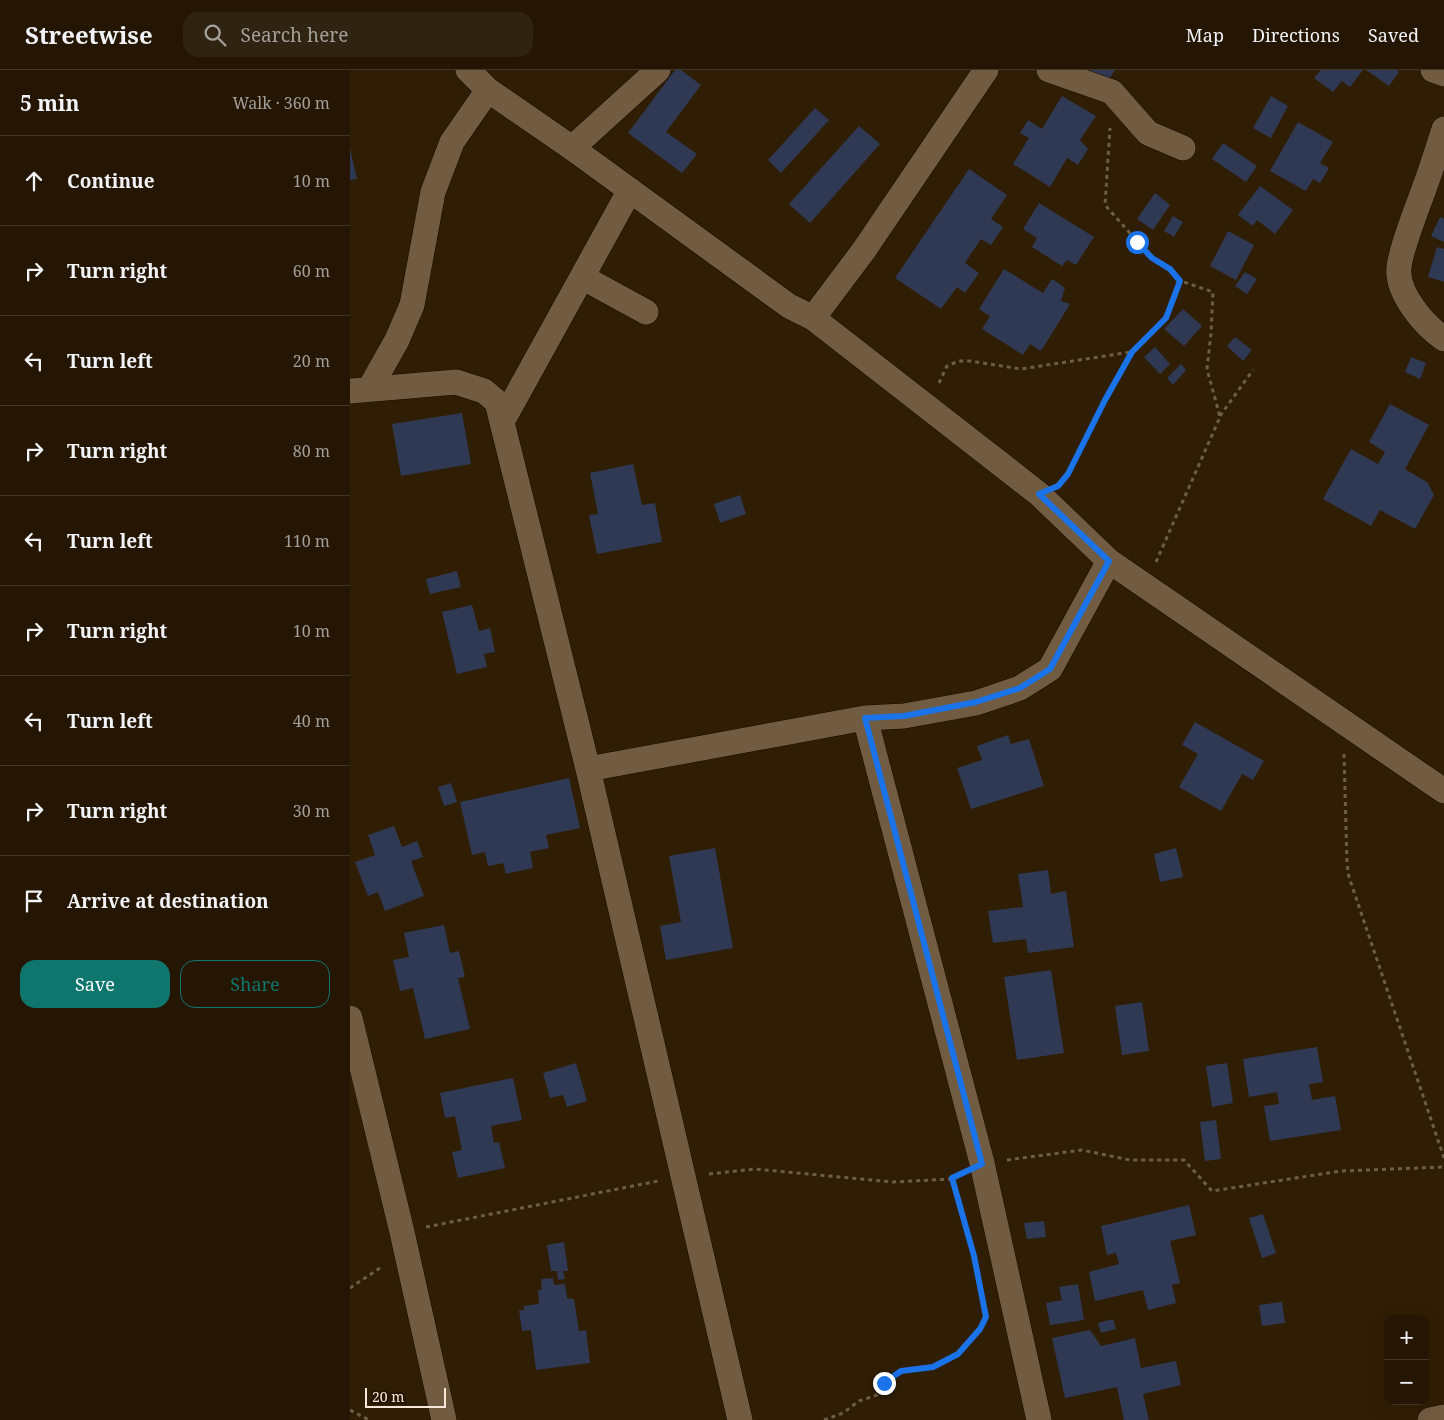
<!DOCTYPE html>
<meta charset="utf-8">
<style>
:root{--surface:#241603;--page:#302312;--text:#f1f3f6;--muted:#a39f9a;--line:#413525;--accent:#0f766e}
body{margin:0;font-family:"Noto Serif",serif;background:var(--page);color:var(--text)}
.controls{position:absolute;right:15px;bottom:15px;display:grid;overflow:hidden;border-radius:10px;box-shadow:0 5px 20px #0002}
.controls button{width:45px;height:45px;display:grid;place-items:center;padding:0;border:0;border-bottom:1px solid var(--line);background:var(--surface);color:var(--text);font:25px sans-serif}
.scale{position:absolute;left:15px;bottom:12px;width:81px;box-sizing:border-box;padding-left:5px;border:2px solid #f5e8d9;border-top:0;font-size:14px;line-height:18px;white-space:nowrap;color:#f5e8d9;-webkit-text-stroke:4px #261400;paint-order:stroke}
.stop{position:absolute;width:15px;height:15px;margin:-11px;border:4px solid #1a73e8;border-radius:50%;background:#fff}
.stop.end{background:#1a73e8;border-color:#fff;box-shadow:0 1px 5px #0008}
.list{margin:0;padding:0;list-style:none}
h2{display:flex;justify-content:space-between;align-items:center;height:65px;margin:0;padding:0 20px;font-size:21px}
h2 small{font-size:16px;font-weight:400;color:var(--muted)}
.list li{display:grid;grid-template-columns:32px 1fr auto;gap:15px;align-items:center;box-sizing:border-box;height:90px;padding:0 20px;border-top:1px solid var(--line)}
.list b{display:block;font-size:19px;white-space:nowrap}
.list em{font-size:16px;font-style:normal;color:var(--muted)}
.actions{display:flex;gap:10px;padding:15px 20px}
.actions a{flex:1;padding:11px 0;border:1px solid var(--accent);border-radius:15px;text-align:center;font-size:18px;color:var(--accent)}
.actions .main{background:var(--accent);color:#fff}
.icon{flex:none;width:28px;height:28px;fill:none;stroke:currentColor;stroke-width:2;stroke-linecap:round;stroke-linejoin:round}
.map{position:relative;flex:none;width:1094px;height:1350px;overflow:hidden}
header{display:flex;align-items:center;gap:30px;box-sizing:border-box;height:70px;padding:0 25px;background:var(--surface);border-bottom:1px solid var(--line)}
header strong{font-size:24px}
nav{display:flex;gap:28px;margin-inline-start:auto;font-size:18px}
.search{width:350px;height:45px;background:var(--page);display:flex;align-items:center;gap:12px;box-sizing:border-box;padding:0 18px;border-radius:15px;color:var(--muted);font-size:19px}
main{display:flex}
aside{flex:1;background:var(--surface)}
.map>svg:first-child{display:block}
</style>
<header>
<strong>Streetwise</strong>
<div class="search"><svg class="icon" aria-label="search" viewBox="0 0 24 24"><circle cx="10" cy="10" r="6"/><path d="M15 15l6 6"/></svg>Search here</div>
<nav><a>Map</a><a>Directions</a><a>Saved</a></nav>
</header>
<main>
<aside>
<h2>5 min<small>Walk · 360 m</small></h2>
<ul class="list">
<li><svg class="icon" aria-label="ahead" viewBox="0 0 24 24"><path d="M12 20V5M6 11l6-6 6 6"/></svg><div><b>Continue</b></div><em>10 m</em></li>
<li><svg class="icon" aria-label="right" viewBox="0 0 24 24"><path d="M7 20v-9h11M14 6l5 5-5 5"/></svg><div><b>Turn right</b></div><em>60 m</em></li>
<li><svg class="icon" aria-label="left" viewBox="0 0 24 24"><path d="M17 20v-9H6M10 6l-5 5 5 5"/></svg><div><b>Turn left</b></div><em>20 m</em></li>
<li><svg class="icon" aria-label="right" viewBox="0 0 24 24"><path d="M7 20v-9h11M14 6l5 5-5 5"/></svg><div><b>Turn right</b></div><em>80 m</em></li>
<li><svg class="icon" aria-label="left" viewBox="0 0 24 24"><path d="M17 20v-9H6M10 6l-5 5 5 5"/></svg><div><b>Turn left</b></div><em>110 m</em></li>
<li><svg class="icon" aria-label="right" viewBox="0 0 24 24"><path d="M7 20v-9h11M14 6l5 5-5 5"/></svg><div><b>Turn right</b></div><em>10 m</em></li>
<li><svg class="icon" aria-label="left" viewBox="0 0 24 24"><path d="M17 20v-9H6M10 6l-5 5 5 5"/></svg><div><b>Turn left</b></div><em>40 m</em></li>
<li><svg class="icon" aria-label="right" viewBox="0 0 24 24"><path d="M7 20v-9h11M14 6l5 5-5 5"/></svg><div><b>Turn right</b></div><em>30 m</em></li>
<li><svg class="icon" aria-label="arrive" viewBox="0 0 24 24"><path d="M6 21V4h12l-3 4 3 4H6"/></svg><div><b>Arrive at destination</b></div></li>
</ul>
<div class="actions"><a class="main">Save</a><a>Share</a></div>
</aside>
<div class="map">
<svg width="1094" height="1350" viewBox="0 0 1094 1350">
<rect width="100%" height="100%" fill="#301e04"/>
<!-- building -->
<path fill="#2f3954" d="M325 0H331L351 15 316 62 347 84 332 103 278 63Z
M737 0H765L757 12Z
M971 0H1013L1000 17 992 11 983 22 964 8Z
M1016 0H1047L1049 2 1039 16Z
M712 26 746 46 730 70 738 79 728 95 717 88 700 117 663 94 679 68 670 63 678 50 692 59Z
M921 26 938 36 921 68 903 58Z
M465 38 479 50 431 103 418 90Z
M948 52 983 72 970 93 979 98 970 113 963 109 956 121 920 101Z
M509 56 530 74 460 153 439 134Z
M873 73 907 96 896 112 862 89Z
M0 78 7 109 0 110Z
M619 99 657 125 641 149 653 157 641 175 631 169 615 193 629 203 615 223 607 217 591 239 545 208Z
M910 116 943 140 925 164 907 150 903 156 888 145Z
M805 123 820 135 803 160 787 149Z
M689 133 744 167 726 195 717 190 712 196 682 177 687 168 673 159Z
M823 146 833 152 824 167 814 161Z
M1090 147 1094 149V172L1081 166Z
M878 161 904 175 886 210 860 196Z
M1087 177 1094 179V212L1078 207Z
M654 199 693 223 702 209 715 218 711 231 720 234 691 281 680 274 673 285 632 259 640 246 629 239Z
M895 202 907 209 897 224 885 216Z
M833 239 852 256 834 276 814 259Z
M885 267 902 280 893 291 877 276Z
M805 277 820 294 810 304 794 287Z
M1061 287 1076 293 1070 309 1055 302Z
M831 294 836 300 823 315 817 308Z
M1040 334 1079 355 1055 399 1077 412 1084 425 1065 459 1030 440 1021 456 973 429 1001 379 1028 394 1035 382 1019 372Z
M112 343 121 394 51 406 42 354Z
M283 394 292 435 305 433 312 472 247 484 239 445 248 444 240 403Z
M390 425 396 444 370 453 364 434Z
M107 501 111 517 80 524 76 509Z
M122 535 129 561 140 558 145 582 134 584 137 597 107 604 92 542Z
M845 652 914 691 903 710 892 704 871 741 829 717 848 684 832 675Z
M658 665 661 674 679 669 694 716 621 739 607 698 632 690 627 676Z
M219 708 230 758 196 765 199 778 180 782 183 798 156 804 153 793 138 796 135 782 122 785 110 732Z
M101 713 107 732 94 736 88 717Z
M44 756 52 777 67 771 73 787 61 791 74 826 35 841 28 822 18 826 5 792 25 785 18 765Z
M365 778 383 878 316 890 310 856 331 852 319 786Z
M826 778 833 807 810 812 804 784Z
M698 800 701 824 716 821 724 877 678 883 676 869 643 873 638 841 673 837 668 804Z
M94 855 100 883 109 881 115 907 108 908 120 959 75 969 63 918 50 921 43 890 59 887 54 863Z
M701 900 714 983 667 990 654 907Z
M792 932 799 981 772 985 765 936Z
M967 977 973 1012 959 1014 962 1030 985 1026 991 1060 920 1071 914 1036 929 1034 927 1022 899 1027 893 989Z
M226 993 237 1031 217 1037 213 1025 200 1028 193 1003Z
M877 993 883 1033 862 1037 856 996Z
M163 1008 172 1050 141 1056 144 1073 149 1072 155 1098 108 1108 102 1082 112 1080 105 1046 95 1048 90 1023Z
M866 1050 871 1089 855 1091 850 1052Z
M839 1135 846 1165 820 1171 830 1213 822 1215 826 1233 798 1240 793 1220 745 1231 739 1202 769 1194 766 1183 757 1185 751 1156Z
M913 1144 926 1183 912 1188 899 1148Z
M694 1151 696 1167 677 1169 674 1153Z
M214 1172 218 1201H213L215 1209 208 1210 207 1201H201L197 1175Z
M203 1208 204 1215 215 1214 217 1228 224 1229 229 1261 236 1260 240 1293 186 1300 181 1260 172 1261 169 1240H174V1236L189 1234 188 1220H192L191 1209Z
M728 1214 734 1250 700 1255 696 1233 712 1230 709 1217Z
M932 1232 935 1253 912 1256 909 1235Z
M763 1249 766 1259 751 1263 748 1253Z
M740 1260 751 1276 785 1268 791 1298 826 1291 831 1315 793 1324 799 1350H774L767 1317 715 1328 702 1268Z"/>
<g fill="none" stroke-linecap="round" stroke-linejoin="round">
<!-- street casing -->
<g stroke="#150800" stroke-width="26">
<path id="street" d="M118 0 138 20 222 78 439 236 463 248 689 424 759 491 1094 721
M699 0 762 22 798 63 833 78
M1083 0 1094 4
M1094 59C1086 84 1078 110 1068 135 1062 152 1051 180 1049 197 1046 223 1074 255 1094 269
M222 78 308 0
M280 120 232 207 296 242
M463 248 514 180 636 0
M20 318 47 270 62 235 83 122 102 72 138 20
M0 321 106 312 134 321 147 332 238 699 390 1350
M153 350 232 207
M515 648 632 1093 689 1350
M238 699 515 648 554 646 626 633 670 618 700 599 759 491
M0 948 52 1162 94 1350
M1080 1350 1094 1347"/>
</g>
<!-- path -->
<path stroke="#6e5e47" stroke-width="3" stroke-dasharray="4 4" stroke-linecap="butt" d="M589 313 597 296 609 291H620L671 299 781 282
M870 346 903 300
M713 410 725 391 755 330 782 282 816 248 831 211 820 199 802 188 755 135 760 58
M806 492 870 347 857 299 861 263 863 222 831 211
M994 684 997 794 999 807 1094 1088
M657 1090 732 1080 780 1090H834L862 1121 991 1101 1094 1097
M359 1104 405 1099 543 1112 602 1109 608 1105
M602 1109 623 1185
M76 1157 308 1111
M0 1218 33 1196
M0 1340 19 1350
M474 1350 493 1343 509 1331 527 1325 535 1313 551 1301 583 1297 608 1284 630 1259 636 1247 626 1196"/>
<!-- street -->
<use href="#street" stroke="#725c41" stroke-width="25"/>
</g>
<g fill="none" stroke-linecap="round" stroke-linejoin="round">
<!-- route -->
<path stroke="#1a73e8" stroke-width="6" d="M534 1313 551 1301 583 1297 608 1284 630 1259 636 1247 624 1186 602 1108 632 1094 515 648 554 646 626 632 670 618 700 599 759 491 689 424 708 416 718 404 755 330 782 282 816 248 830 211 820 199 802 188 787 172"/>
</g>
</svg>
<div class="controls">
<button>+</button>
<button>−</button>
</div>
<div class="scale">20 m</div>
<div class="stop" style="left:787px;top:172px"></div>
<div class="stop end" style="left:534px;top:1313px"></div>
</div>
</main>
